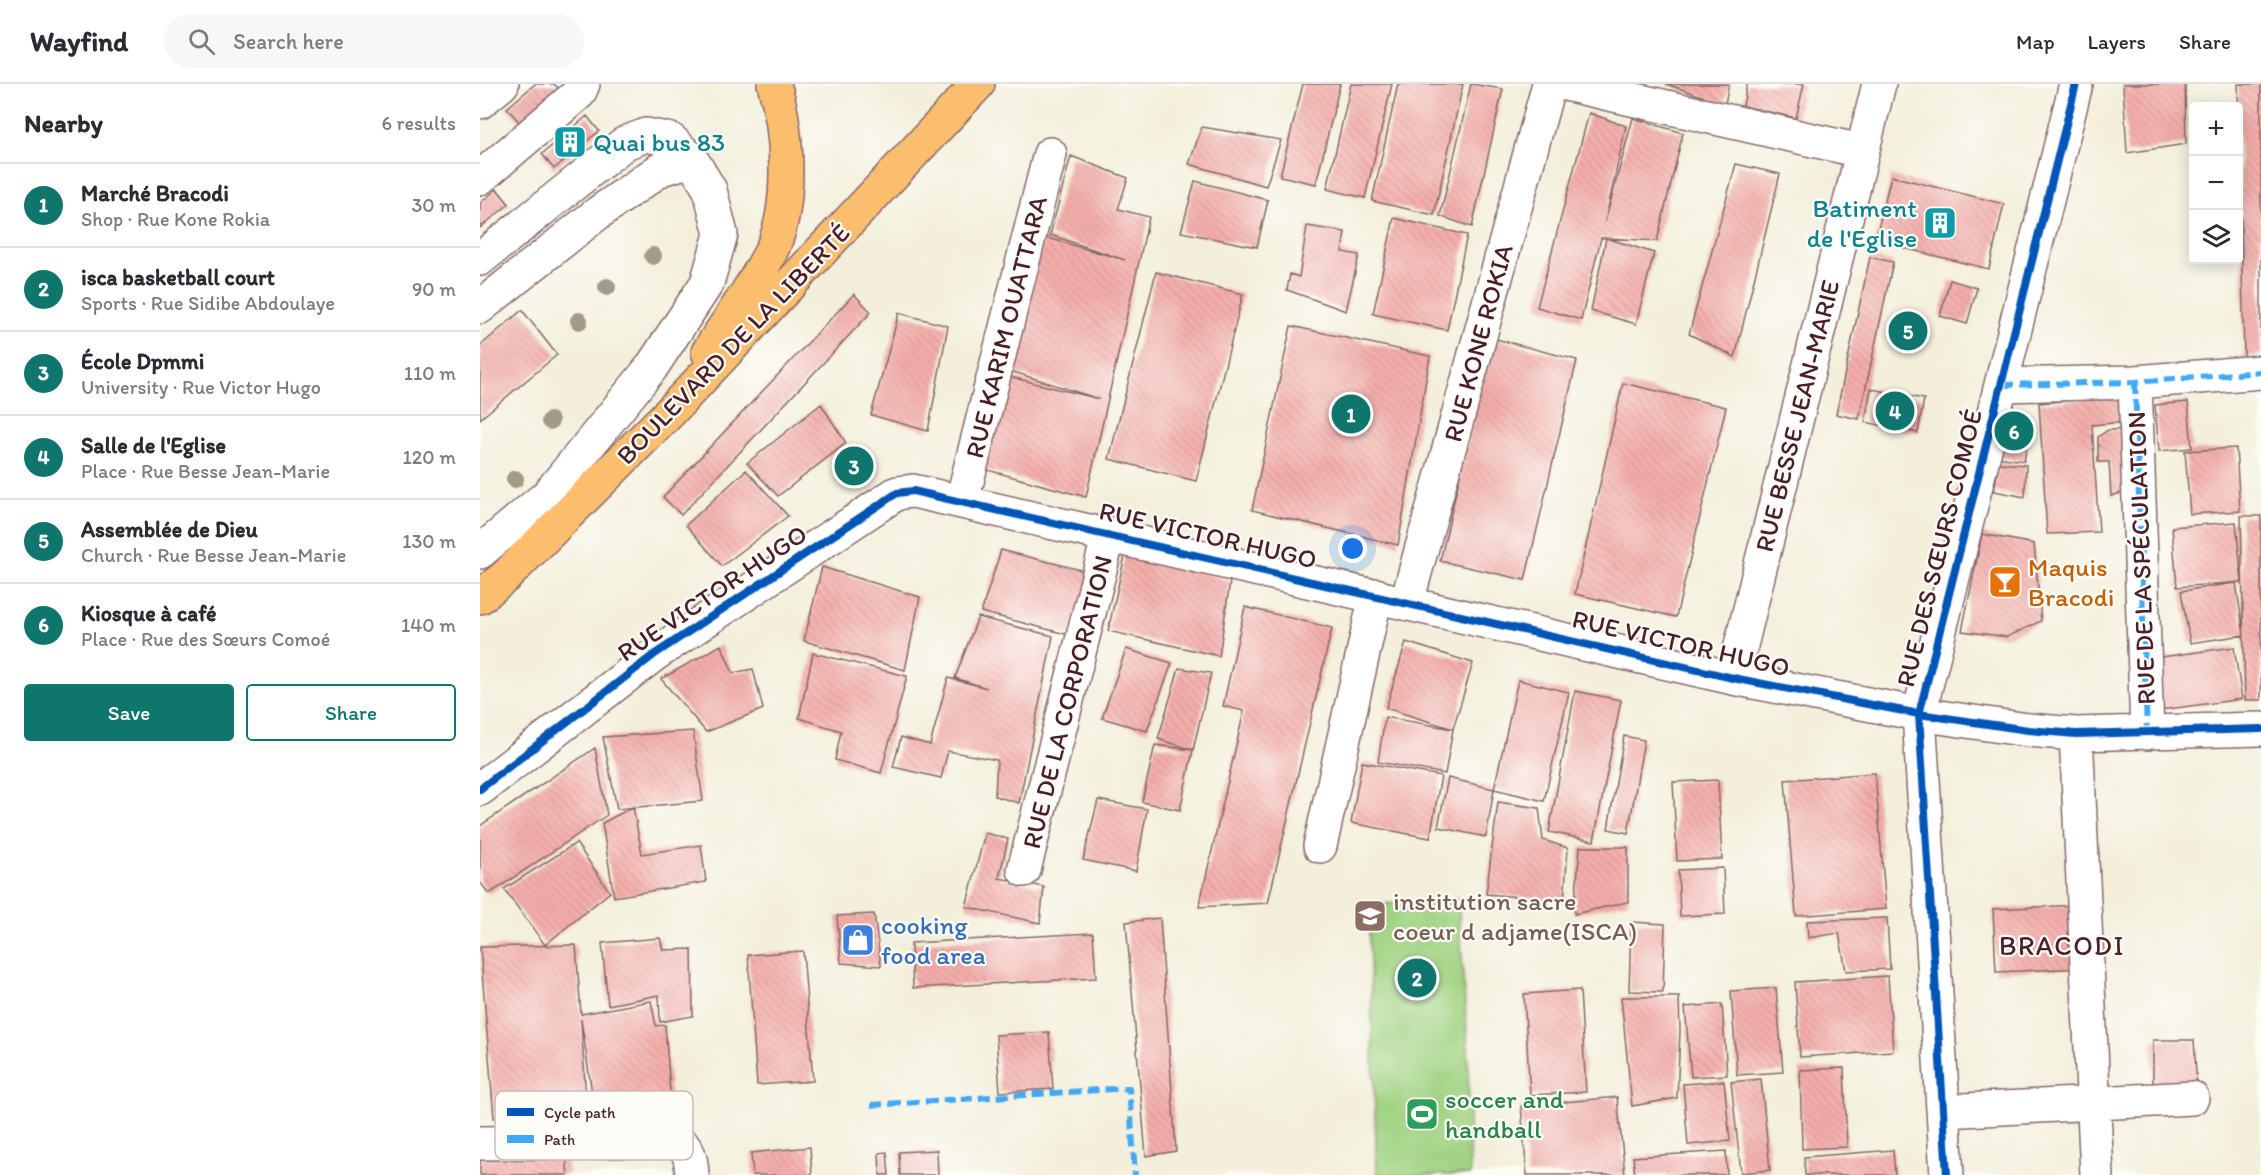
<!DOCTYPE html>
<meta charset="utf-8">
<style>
:root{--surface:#fff;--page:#f7f7f7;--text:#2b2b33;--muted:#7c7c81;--line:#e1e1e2;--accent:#0f766e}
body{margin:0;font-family:Itim,sans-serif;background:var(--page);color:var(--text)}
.controls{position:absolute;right:18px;top:18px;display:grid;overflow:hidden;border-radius:6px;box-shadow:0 3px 15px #0003}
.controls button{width:54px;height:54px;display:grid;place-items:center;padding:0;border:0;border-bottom:2px solid var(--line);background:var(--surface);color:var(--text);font:30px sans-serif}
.you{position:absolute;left:873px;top:465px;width:21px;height:21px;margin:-15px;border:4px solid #fff;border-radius:50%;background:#1a73e8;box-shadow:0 0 0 9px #1a73e833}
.badge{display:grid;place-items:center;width:39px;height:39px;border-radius:50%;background:var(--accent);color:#fff;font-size:20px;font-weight:700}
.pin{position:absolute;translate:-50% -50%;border:3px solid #fff;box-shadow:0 2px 6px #0006}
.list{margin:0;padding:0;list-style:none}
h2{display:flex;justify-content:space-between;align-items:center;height:78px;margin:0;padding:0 24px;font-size:26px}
h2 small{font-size:20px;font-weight:400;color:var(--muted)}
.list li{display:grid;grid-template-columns:39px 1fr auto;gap:18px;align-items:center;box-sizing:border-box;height:84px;padding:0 24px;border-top:2px solid var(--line)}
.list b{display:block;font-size:22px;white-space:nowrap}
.list p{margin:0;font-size:20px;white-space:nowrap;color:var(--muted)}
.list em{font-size:20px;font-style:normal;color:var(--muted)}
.actions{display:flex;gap:12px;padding:18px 24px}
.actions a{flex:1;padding:14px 0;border:2px solid var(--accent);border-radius:6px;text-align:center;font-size:21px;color:var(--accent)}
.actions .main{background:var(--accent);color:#fff}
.icon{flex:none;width:33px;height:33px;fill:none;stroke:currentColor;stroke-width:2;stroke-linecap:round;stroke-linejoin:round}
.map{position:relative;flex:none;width:1781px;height:1091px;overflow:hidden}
header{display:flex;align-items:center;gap:36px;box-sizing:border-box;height:84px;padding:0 30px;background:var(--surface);border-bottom:2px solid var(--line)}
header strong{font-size:28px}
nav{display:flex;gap:33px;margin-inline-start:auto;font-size:21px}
.search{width:420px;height:54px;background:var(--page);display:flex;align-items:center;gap:15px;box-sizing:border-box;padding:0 21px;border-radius:33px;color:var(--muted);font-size:22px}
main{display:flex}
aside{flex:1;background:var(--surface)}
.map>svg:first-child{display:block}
</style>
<header>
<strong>Wayfind</strong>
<div class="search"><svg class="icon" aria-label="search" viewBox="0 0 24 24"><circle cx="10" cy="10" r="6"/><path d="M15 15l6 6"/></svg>Search here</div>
<nav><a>Map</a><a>Layers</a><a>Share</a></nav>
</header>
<main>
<aside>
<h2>Nearby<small>6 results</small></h2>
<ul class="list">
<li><span class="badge">1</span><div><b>Marché Bracodi</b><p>Shop · Rue Kone Rokia</p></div><em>30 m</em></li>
<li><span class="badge">2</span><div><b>isca basketball court</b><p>Sports · Rue Sidibe Abdoulaye</p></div><em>90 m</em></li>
<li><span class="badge">3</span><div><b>École Dpmmi</b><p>University · Rue Victor Hugo</p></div><em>110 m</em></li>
<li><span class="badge">4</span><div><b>Salle de l'Eglise</b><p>Place · Rue Besse Jean-Marie</p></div><em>120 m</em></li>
<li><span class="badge">5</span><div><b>Assemblée de Dieu</b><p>Church · Rue Besse Jean-Marie</p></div><em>130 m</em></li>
<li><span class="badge">6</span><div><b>Kiosque à café</b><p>Place · Rue des Sœurs Comoé</p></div><em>140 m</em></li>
</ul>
<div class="actions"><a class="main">Save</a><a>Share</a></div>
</aside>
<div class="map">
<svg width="1781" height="1091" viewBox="0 0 1781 1091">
<defs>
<pattern id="building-back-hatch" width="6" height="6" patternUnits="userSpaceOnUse" patternTransform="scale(1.5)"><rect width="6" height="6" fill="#f4aeaa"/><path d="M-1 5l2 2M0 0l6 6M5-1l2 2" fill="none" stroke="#d39592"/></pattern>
</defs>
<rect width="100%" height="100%" fill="#fdfcf7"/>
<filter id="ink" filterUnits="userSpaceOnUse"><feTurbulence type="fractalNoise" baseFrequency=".0167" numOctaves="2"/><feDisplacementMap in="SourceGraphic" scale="12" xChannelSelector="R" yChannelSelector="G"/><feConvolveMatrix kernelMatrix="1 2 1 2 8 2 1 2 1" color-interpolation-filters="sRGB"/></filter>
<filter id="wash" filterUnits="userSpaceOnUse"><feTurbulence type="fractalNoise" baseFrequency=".008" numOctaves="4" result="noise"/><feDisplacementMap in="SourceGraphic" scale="24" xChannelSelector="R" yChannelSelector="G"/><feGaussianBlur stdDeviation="1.35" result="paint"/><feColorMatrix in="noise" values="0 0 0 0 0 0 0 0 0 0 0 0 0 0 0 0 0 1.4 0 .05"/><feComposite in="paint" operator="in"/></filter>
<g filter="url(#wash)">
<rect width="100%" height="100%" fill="#f3efdb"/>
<!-- garden -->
<path fill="#a1d383" stroke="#767957" stroke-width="1.5" d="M978 815 988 966 990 1091H897L888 821Z"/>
<g id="blocks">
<!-- building -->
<path fill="url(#building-back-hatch)" d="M55 0H74L79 5 39 38 27 24Z
M823 0H860L836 100 800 92Z
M871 0H912L885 114 847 105Z
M918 0H983L954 131 892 117Z
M991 0 1023 5 992 143 960 132Z
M1186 0H1249L1245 20Z
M1267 0H1324L1316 34 1263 22Z
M1643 0H1705L1706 60 1647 69Z
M1758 0H1781V271L1764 273Z
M1109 29 1146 42 1125 138 1153 34 1203 49 1177 157 1126 154 1174 169 1156 240 1111 227 1126 154H1121L1101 236 1057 223Z
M107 32 119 47 74 85 62 70Z
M722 43 801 56 786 102 709 80Z
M591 72 648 94 638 125 669 133 606 413 493 382 518 290 619 315 521 284 564 153 645 176 570 151Z
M1256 80 1300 90 1255 273 1209 250Z
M1411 92 1524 120 1509 185 1395 157Z
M715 97 788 116 777 163 701 148Z
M17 105 29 120 0 144V119Z
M914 134 987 151 967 246 893 230Z
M827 142 865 148 862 168 879 171 866 227 807 206 810 190 819 193Z
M1390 173 1413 178 1379 335 1356 330Z
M676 188 763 210 716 397 629 375Z
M1470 196 1497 204 1487 240 1460 232Z
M374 210 391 228 201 431 183 413Z
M42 226 77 271 0 335V262Z
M419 229 468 242 448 347 391 331Z
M811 242 950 272 918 461 772 426Z
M1012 254 1097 276 1045 496 960 477Z
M1143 299 1246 323 1196 533 1095 510Z
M1391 305 1444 315 1438 349 1385 338Z
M1643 312V338L1612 341 1619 448 1567 450 1559 319Z
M1708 318 1712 364 1679 367 1675 321Z
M341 320 366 359 298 412 267 379Z
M1525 324 1552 335 1544 377 1510 372Z
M1647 345 1650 411 1641 409 1631 412 1629 378H1618V353L1628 346Z
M1756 364 1760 427 1710 430 1705 367Z
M1519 379 1546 381 1545 413 1514 407Z
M266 386 308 432 242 482 206 441Z
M1761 432H1781V616H1765Z
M1756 438 1762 498 1697 503 1692 443Z
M1502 450 1554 460 1561 537 1527 553 1482 547Z
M521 466 613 489 601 554 501 528Z
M646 467 750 497 739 572 628 547Z
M342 483 440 513 425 586 324 557Z
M1756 499 1764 551 1710 559 1701 507Z
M765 523 852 544 788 819 719 823 764 627 743 622Z
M498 533 573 552 539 719 515 712 517 676 468 667 461 694 413 683 421 653 450 661 468 594 507 604 475 594Z
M926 558 993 579 973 645 965 690 898 678 905 633 973 645 906 624Z
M241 561 253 589 273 585 283 625 226 648 181 595Z
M1754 563 1762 615 1681 626 1674 574Z
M646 565 692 579 667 647 622 634Z
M333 569 427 592 401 689 355 676 361 647 319 634Z
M699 584 731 589 713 666 678 655Z
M1038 596 1089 608 1064 717 1014 705Z
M1095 607 1141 616 1114 757 1069 748Z
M213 647 223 717 137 725 123 653Z
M1144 652 1164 656 1148 749 1128 745Z
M675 661 713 666 700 726 662 718Z
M115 664 127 731 9 810 0 798V742Z
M882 678 961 692 950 754 871 739Z
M1395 689 1406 825 1316 832 1305 696Z
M968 694 1014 705 1006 753 958 743Z
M1238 696 1242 775 1197 777 1193 698Z
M618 716 667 725 656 787 603 776Z
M1018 718 1059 724 1063 756 1088 764 1084 817 1006 810Z
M153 723 162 770 221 761 226 798 134 813 122 739Z
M505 749 528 755 519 794 564 803 560 839 486 823Z
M96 759 130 808 65 861 24 805Z
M1100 763H1148V818L1094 830Z
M1243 784 1245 830 1200 832 1198 786Z
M1599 821 1602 884 1516 888 1513 825Z
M394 830 401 882 361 879 357 832Z
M680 834 696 1067 666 1072 646 838Z
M1407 834 1410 885 1366 887 1359 849 1328 854 1327 837Z
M1151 838 1185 840 1183 908 1149 907Z
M613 849 616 894 433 904 431 859Z
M180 854 183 866 212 865 213 932 180 938 179 911 128 921 122 859Z
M96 861 101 930 171 917 176 942 185 941 191 1021 114 1023 101 935 107 1033 14 1034 0 863Z
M323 867 333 997 277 1001 268 871Z
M1408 892 1413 967 1320 973 1315 898Z
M1296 904 1303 988 1257 991 1251 907Z
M1100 906 1106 1008 1050 1011 1044 910Z
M1141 913H1199L1200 947 1197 1014 1152 1022Z
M1242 920 1247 991 1211 993 1205 923Z
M569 948 573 1005 520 1008 516 951Z
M1673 956H1714L1717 1005 1673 1003Z
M1364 984 1367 1063 1322 1065 1320 986Z
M1281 995 1290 1086 1261 1089 1251 998Z
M1244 997 1250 1057 1208 1061 1203 1000Z
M1137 1013 1145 1091H1047L1041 1022Z
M330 1063 332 1091H273L271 1069Z
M457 1066 458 1091H420L419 1068Z
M1413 1066 1415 1091H1325L1324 1073Z
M1246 1067 1247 1091H1155L1153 1073Z
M407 1068 409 1091H400L399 1069Z
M86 1071 88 1091H0V1073Z"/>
</g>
</g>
<g filter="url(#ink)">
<use href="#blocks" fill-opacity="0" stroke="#856869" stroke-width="1.5"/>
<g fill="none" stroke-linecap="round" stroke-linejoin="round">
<!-- minor casing -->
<g stroke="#856869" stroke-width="36">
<path id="minor" d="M1085 0 1381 67
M0 18 22 0
M0 94 99 9 103 0
M0 175 145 59 166 51 191 56 212 76 230 106 241 150 227 199 171 284 68 411 0 468
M0 223 118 129 181 85 212 76
M1655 298 1667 649
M1522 301 1655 298 1781 288
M482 417 570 70
M927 518 1069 0
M1253 594 1399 0
M1596 650 1617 1091
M0 705 175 570 417 409 433 407 1253 594 1439 630 1548 646 1596 650 1781 645
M840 762 896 511
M544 786 629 450
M1464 1027 1712 1014
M0 1059 195 1056C210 1065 211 1074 212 1091
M1467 1091 1439 630 1596 0"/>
</g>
<!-- major casing -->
<g stroke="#856869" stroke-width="36">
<path id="major" d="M228 268C249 235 274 202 291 167 313 123 308 46 294 0
M0 513 27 491 190 328 498 0"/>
</g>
<!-- minor -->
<use href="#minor" stroke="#fff" stroke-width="33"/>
<!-- major -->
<use href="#major" stroke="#fbbd6e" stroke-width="33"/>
<!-- quiet -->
<path stroke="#3fa9f5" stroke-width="6" stroke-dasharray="12 6" stroke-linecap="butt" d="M1655 298 1667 649
M1522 301 1655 298 1781 288
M391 1021 649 1004 655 1091"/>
<!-- cycleway casing -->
<g stroke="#fdfcf7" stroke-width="11">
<path id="cycleway" d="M0 705 175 570 417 409 433 407 1253 594 1439 630 1548 646 1596 650 1781 645
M1467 1091 1439 630 1596 0"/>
</g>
<!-- cycleway -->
<use href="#cycleway" stroke="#0057b8" stroke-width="8"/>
</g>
<!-- trees -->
<g fill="#a49a88">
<circle cx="173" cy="172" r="9"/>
<circle cx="127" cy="203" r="9"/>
<circle cx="99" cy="237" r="9"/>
<circle cx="70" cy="337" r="9"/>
<circle cx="35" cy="395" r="9"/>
</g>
</g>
<!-- icons -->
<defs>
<g id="building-square" transform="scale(1.725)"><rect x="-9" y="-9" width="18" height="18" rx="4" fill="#0f9aa8" stroke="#fdfcf7"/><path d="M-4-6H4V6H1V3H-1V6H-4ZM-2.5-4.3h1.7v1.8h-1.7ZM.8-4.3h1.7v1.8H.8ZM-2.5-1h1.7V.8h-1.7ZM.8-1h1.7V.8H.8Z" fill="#fff"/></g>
<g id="bar-square" transform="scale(1.725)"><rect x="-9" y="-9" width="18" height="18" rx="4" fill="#e8710a" stroke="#fdfcf7"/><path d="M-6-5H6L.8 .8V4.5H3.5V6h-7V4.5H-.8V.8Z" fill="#fff"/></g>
<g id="school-square" transform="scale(1.725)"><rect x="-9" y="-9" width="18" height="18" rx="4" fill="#8d6e63" stroke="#fdfcf7"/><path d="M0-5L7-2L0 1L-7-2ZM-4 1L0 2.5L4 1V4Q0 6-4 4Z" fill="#fff"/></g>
<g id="shop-square" transform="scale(1.725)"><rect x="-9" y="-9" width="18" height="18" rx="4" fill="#3f7fe0" stroke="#fdfcf7"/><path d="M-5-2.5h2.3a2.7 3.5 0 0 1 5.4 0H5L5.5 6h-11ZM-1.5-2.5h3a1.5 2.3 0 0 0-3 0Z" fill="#fff"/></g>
<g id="stadium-square" transform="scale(1.725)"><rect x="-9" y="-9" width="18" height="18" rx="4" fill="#2e9e5b" stroke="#fdfcf7"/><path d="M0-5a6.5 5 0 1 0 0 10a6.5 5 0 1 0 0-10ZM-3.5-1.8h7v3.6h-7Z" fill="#fff"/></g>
</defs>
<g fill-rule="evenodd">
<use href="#building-square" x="90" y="58"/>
<use href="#building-square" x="1460" y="139"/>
<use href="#bar-square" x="1525" y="498"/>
<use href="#school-square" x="890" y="832"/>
<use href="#shop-square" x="378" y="856"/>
<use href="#stadium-square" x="942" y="1030"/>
</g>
<g text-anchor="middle" stroke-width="4.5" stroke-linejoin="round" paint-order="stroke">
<!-- culture labels -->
<g font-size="26" fill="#0d838f" stroke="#fdfcf7" text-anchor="start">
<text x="113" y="67">Quai bus 83</text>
<text x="1437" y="133" text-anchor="end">Batiment<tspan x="1437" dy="30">de l'Eglise</tspan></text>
</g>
<!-- street labels -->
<g font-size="26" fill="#4a1f2b" stroke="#fdfcf7">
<text transform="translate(526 243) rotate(-76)" y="9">RUE KARIM OUATTARA</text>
<text transform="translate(998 259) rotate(-75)" y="9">RUE KONE ROKIA</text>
<text transform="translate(253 260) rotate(-46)" y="9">BOULEVARD DE LA LIBERTÉ</text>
<text transform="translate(1317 332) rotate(-76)" y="9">RUE BESSE JEAN-MARIE</text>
<text transform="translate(728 451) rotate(13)" y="9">RUE VICTOR HUGO</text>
<text transform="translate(1459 464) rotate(-76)" y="9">RUE DES SŒURS COMOÉ</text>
<text transform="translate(1661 474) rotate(-92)" y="9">RUE DE LA SPÉCULATION</text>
<text transform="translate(232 509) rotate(-34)" y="9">RUE VICTOR HUGO</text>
<text transform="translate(1201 559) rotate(13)" y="9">RUE VICTOR HUGO</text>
<text transform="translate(587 618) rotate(-76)" y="9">RUE DE LA CORPORATION</text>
</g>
<!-- food labels -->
<g font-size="26" fill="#c56008" stroke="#fdfcf7" text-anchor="start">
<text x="1548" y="492">Maquis<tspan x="1548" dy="30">Bracodi</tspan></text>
</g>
<!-- education labels -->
<g font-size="26" fill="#785e54" stroke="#fdfcf7" text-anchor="start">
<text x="913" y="826">institution sacre<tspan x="913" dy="30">coeur d adjame(ISCA)</tspan></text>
</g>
<!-- shop labels -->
<g font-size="26" fill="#366cbe" stroke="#fdfcf7" text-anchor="start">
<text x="401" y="850">cooking<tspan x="401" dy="30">food area</tspan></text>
</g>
<!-- leisure labels -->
<g font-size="26" fill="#27864d" stroke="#fdfcf7" text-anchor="start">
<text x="965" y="1024">soccer and<tspan x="965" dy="30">handball</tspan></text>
</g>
<!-- neighbourhood labels -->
<g font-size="27" letter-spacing="1.5" fill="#4a1f2b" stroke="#fdfcf7">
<text x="1582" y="871">BRACODI</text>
</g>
</g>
<!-- legend -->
<rect x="15" y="1007" width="198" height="69" rx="9" fill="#fdfcf7" stroke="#c7baba" stroke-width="1.5"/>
<rect x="27" y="1024" width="27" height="8" fill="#0057b8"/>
<rect x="27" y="1051" width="27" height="8" fill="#3fa9f5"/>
<g font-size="16" fill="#4a1f2b">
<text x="64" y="1034">Cycle path</text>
<text x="64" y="1061">Path</text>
</g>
</svg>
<div class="controls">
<button>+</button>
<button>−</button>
<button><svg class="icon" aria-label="layers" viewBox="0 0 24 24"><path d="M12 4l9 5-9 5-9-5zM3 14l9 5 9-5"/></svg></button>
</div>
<div class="you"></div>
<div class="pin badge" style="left:871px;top:330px">1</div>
<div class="pin badge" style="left:937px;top:894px">2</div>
<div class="pin badge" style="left:374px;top:382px">3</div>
<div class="pin badge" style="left:1415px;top:327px">4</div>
<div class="pin badge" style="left:1428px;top:247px">5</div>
<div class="pin badge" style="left:1534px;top:347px">6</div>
</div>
</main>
